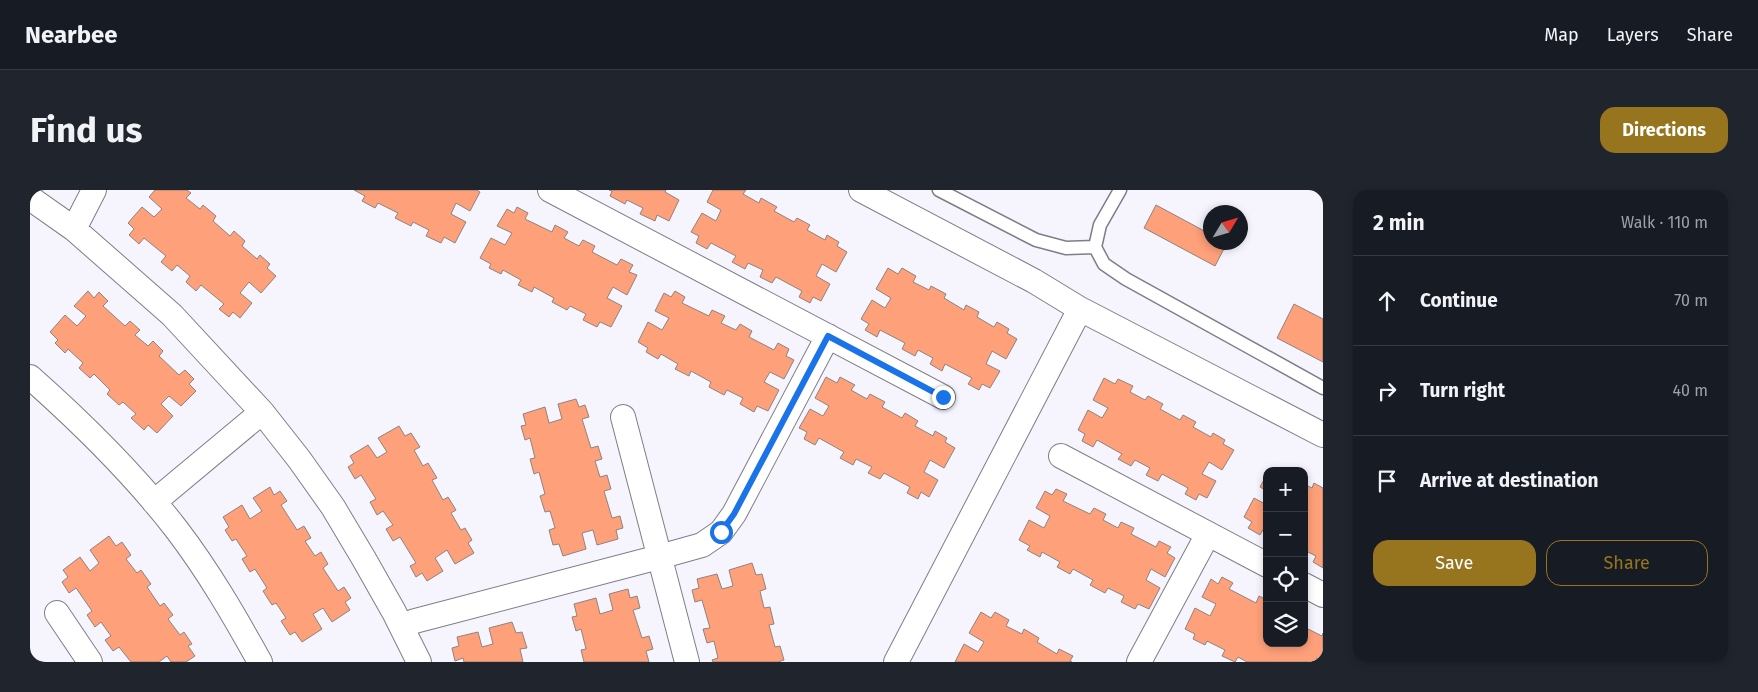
<!DOCTYPE html>
<meta charset="utf-8">
<style>
:root{--surface:#171b24;--page:#20242c;--text:#f1f3f6;--muted:#9ea1a6;--line:#363941;--accent:#97741e}
body{margin:0;font-family:"Fira Sans",sans-serif;background:var(--page);color:var(--text)}
.controls{position:absolute;right:15px;bottom:15px;display:grid;overflow:hidden;border-radius:10px;box-shadow:0 2px 8px #0003}
.controls button{width:45px;height:45px;display:grid;place-items:center;padding:0;border:0;border-bottom:1px solid var(--line);background:var(--surface);color:var(--text);font:25px sans-serif}
.compass{position:absolute;left:1173px;top:15px;width:45px;height:45px;border-radius:50%;background:var(--surface);box-shadow:0 2px 8px #0003;rotate:52deg}
.stop{position:absolute;width:15px;height:15px;margin:-11px;border:4px solid #1a73e8;border-radius:50%;background:#fff}
.stop.end{background:#1a73e8;border-color:#fff;box-shadow:0 1px 5px #0008}
.list{margin:0;padding:0;list-style:none}
h2{display:flex;justify-content:space-between;align-items:center;height:65px;margin:0;padding:0 20px;font-size:21px}
h2 small{font-size:16px;font-weight:400;color:var(--muted)}
.list li{display:grid;grid-template-columns:32px 1fr auto;gap:15px;align-items:center;box-sizing:border-box;height:90px;padding:0 20px;border-top:1px solid var(--line)}
.list b{display:block;font-size:19px;white-space:nowrap}
.list em{font-size:16px;font-style:normal;color:var(--muted)}
.actions{display:flex;gap:10px;padding:15px 20px}
.actions a{flex:1;padding:11px 0;border:1px solid var(--accent);border-radius:15px;text-align:center;font-size:18px;color:var(--accent)}
.actions .main{background:var(--accent);color:#fff}
.icon{flex:none;width:28px;height:28px;fill:none;stroke:currentColor;stroke-width:2;stroke-linecap:round;stroke-linejoin:round}
.map{position:relative;flex:none;width:1293px;height:472px;overflow:hidden;border-radius:15px}
header{display:flex;align-items:center;gap:30px;box-sizing:border-box;height:70px;padding:0 25px;background:var(--surface);border-bottom:1px solid var(--line)}
header strong{font-size:24px}
nav{display:flex;gap:28px;margin-inline-start:auto;font-size:18px}
.intro{display:flex;align-items:center;justify-content:space-between;box-sizing:border-box;height:120px;padding:0 30px}
h1{margin:0;font-size:35px}
.button{padding:12px 22px;border-radius:15px;background:var(--accent);color:#fff;font-size:18px;font-weight:700}
main{display:flex;gap:30px;padding:0 30px}
aside{flex:1;background:var(--surface);border-radius:15px;box-shadow:0 2px 8px #0003}
.map>svg:first-child{display:block}
</style>
<header>
<strong>Nearbee</strong>
<nav><a>Map</a><a>Layers</a><a>Share</a></nav>
</header>
<div class="intro"><h1>Find us</h1><a class="button">Directions</a></div>
<main>
<div class="map">
<svg width="1293" height="472" viewBox="0 0 1293 472">
<rect width="100%" height="100%" fill="#f6f5fe"/>
<!-- building -->
<path fill="#fea07a" stroke="#8e837f" d="M125 0H157L161 3 156 8 170 19 173 15 186 26 183 31 200 46 204 41 215 51 212 56 227 69 230 65 240 74 237 78 246 86 231 103 219 92 210 103 222 113 210 128 203 122 199 127 189 119 194 114 171 95 166 101 156 92 160 86 147 75 142 81 131 72 136 66 114 48 109 54 99 45 104 39 98 33 112 17 124 27 132 19 119 7Z
M324 0H447L450 2 440 21 426 13 421 24 436 32 425 53 414 47 411 53 396 46 399 40 383 32 381 36 365 28 368 23 348 13 345 18 332 11 335 6Z
M579 0H636L635 2 649 10 639 31 627 25 625 31 610 24 613 18 597 10 595 14 580 6 582 1Z
M683 0H716L713 4 729 13 731 8 747 17 744 21 764 32 767 28 780 35 777 40 795 50 797 45 809 52 807 56 817 62 806 82 792 74 786 86 800 94 791 111 783 107 780 113 769 107 772 101 746 87 742 93 730 87 733 80 718 73 715 79 702 72 706 66 681 53 677 59 666 53 669 46 661 42 672 23 686 31 691 20 677 12Z
M1126 15 1180 44V52L1197 53 1185 76 1114 38Z
M487 17 498 23 495 29 522 42 525 35 538 42 534 48 549 56 553 50 565 56 562 62 587 75 591 69 603 75 599 82 607 85 597 105 583 97 577 108 592 116 581 137 570 132 567 137 553 130 556 124 540 116 537 120 522 112 524 108 504 97 502 102 488 95 491 90 473 80 471 84 459 78 461 74 450 68 461 48 475 55 482 43 467 36 477 19 484 23Z
M858 78 868 84 872 78 886 86 883 92 899 100 901 96 916 104 914 108 934 120 936 115 949 122 947 127 964 137 967 132 979 139 977 143 987 149 976 169 962 161 956 174 970 181 960 198 952 194 949 200 938 194 942 188 915 174 912 181 900 174 903 168 888 160 885 166 872 159 875 153 850 140 847 147 835 140 839 134 831 129 842 110 855 118 861 108 846 99Z
M58 101 64 108 69 102 78 111 73 116 95 136 100 131 110 140 105 145 118 156 123 151 133 161 129 166 149 185 155 180 164 189 159 194 166 201 151 216 139 206 131 214 143 226 127 243 118 235 114 240 101 228 106 224 93 212 89 215 77 204 80 200 64 184 60 188 49 178 53 173 38 159 35 163 25 153 28 150 20 142 35 125 47 136 56 126 44 116Z
M645 101 655 107 652 113 679 126 682 120 695 126 691 133 706 140 710 134 722 141 719 147 744 160 748 153 759 159 756 166 764 170 754 189 740 182 734 192 749 200 738 221 727 216 724 222 710 214 713 208 697 200 694 205 679 197 681 192 661 181 659 186 645 179 648 174 631 164 628 169 616 162 618 158 608 152 618 132 632 140 639 128 625 121 634 103 641 107Z
M1264 114 1293 129V172L1247 148Z
M796 187 807 193 810 187 825 195 821 200 837 209 840 204 855 212 852 217 872 228 875 223 888 231 885 236 903 246 905 241 917 248 915 252 925 258 914 278 900 270 894 282 908 290 899 307 891 302 888 309 877 303 880 297 854 283 850 289 838 283 842 277 826 269 823 275 810 268 814 262 789 248 785 255 774 249 777 242 769 238 780 219 793 226 799 216 785 208Z
M1074 188 1085 194 1088 189 1103 196 1100 202 1115 210 1118 206 1133 214 1130 219 1150 230 1153 225 1166 232 1163 237 1181 247 1183 243 1195 250 1193 254 1204 260 1192 280 1179 272 1172 284 1186 291 1177 308 1169 304 1166 310 1155 304 1158 298 1132 284 1128 291 1116 285 1120 278 1105 270 1101 276 1088 269 1092 264 1067 250 1063 257 1052 251 1055 244 1048 240 1058 220 1072 228 1078 218 1063 210Z
M546 209 549 217 555 215 559 227 552 229 561 258 568 256 572 269 565 271 570 287 577 285 581 299 574 301 582 328 590 326 593 338 586 340 588 349 567 355 563 340 552 343 556 359 533 366 529 354 523 355 519 340 525 338 520 321 515 322 510 306 515 304 509 282 504 284 500 269 505 268 500 248 495 250 491 236 496 235 493 224 515 217 519 233 532 229 528 214Z
M369 236 375 246 381 243 390 257 384 260 393 276 398 273 407 288 402 290 413 310 418 307 426 320 421 323 431 340 435 338 442 350 438 353 444 363 425 374 417 360 405 368 413 381 397 391 392 383 386 387 380 376 386 373 370 347 363 351 356 339 363 335 353 321 347 325 340 312 346 309 331 285 325 289 318 277 324 273 320 266 338 255 347 268 357 262 348 248Z
M1237 284V301L1230 297Z
M1284 293 1293 298V378L1283 372 1286 366 1274 360V294L1282 298Z
M240 297 244 305 250 301 257 311 251 315 267 340 274 336 281 348 275 351 285 366 291 362 298 374 293 378 308 401 314 397 321 408 315 412 320 420 302 432 293 418 283 424 292 439 272 452 265 442 260 445 251 431 256 428 246 413 242 415 233 401 237 398 225 379 220 382 212 369 217 366 206 349 202 351 195 340 199 337 193 327 212 315 220 329 232 321 223 308Z
M1026 299 1037 304 1033 311 1060 324 1064 318 1076 324 1073 330 1088 338 1091 332 1104 338 1101 344 1126 357 1129 351 1141 357 1137 363 1145 368 1135 387 1121 379 1116 390 1130 398 1119 419 1108 414 1105 419 1091 412 1094 406 1078 398 1075 403 1060 395 1063 390 1043 379 1040 384 1027 377 1030 372 1012 362 1010 367 997 360 1000 356 989 350 999 330 1014 338 1020 326 1006 318 1015 301 1022 305Z
M1224 308 1237 315V340L1234 338 1230 345 1218 338 1222 332 1214 327Z
M79 346 86 356 92 352 101 365 96 369 107 383 111 380 121 394 117 397 130 416 134 413 143 425 138 429 150 445 154 442 162 454 158 456 165 466 156 472H141L137 466 129 472H101L89 457 83 461 75 450 81 446 71 432 65 437 57 425 62 421 46 398 39 403 32 392 38 387 33 380 50 367 60 381 69 373 60 360Z
M722 373 726 385 732 384 736 399 730 401 734 418 740 417 744 434 739 435 745 457 750 456 754 470 748 472H683L682 470 688 468 684 451 677 453 673 439 680 438 672 410 665 412 662 400 669 398 667 389 687 384 692 399 703 396 699 380Z
M1192 387 1203 393 1199 399 1226 413 1229 406 1237 410V453H1274V437L1292 446 1293 443V471L1287 468 1285 472H1217L1208 467 1205 472 1192 466 1195 460 1177 451 1175 455 1163 449 1165 444 1155 439 1165 418 1180 426 1186 414 1172 407 1181 389 1188 394Z
M598 399 600 408 607 406 610 418 603 420 612 448 619 446 623 459 616 461 619 472H554L551 460 556 459 551 439 546 441 542 427 547 426 544 414 566 408 570 424 583 420 579 404Z
M951 422 961 428 965 422 979 430 976 436 992 444 994 439 1009 448 1007 452 1027 464 1029 459 1043 466 1040 471 1042 472H925L934 454 948 462 954 452 939 443Z
M482 432 486 443 492 442 497 458 490 459 493 472H434L433 468 425 471 422 458 429 456 427 447 448 442 452 457 463 454 459 438Z"/>
<g fill="none" stroke-linecap="round" stroke-linejoin="round">
<!-- lane casing -->
<g stroke="#7f7e88" stroke-width="15">
<path id="lane" d="M909 0 1006 50 1036 58 1065 57
M1090 0 1070 35 1065 57 1074 74 1096 89 1293 198"/>
</g>
<!-- street casing -->
<g stroke="#7f7e88" stroke-width="26">
<path id="street" d="M520 0 913 207
M831 0 1004 91 1050 119 1293 245
M0 8 44 39 142 125 232 222 269 269 303 317 334 369 364 422 389 472
M44 39 64 0
M0 187C53 234 104 284 147 340 179 382 205 427 230 472
M593 227 657 472
M1031 266 1237 375
M124 312 232 222
M1274 395 1293 405
M27 423 60 472
M371 436 385 431 629 367 672 355 691 342 704 324 798 146
M866 472 1050 119
M1109 472 1178 344"/>
</g>
<!-- lane -->
<use href="#lane" stroke="#fff" stroke-width="12"/>
<!-- street -->
<use href="#street" stroke="#fff" stroke-width="24"/>
</g>
<g fill="none" stroke-linecap="round" stroke-linejoin="round">
<!-- route -->
<path stroke="#1a73e8" stroke-width="6" d="M691 342 704 324 798 146 913 207"/>
</g>
</svg>
<div class="controls">
<button>+</button>
<button>−</button>
<button><svg class="icon" aria-label="locate" viewBox="0 0 24 24"><circle cx="12" cy="12" r="6"/><path d="M12 2v4M12 18v4M2 12h4M18 12h4"/></svg></button>
<button><svg class="icon" aria-label="layers" viewBox="0 0 24 24"><path d="M12 4l9 5-9 5-9-5zM3 14l9 5 9-5"/></svg></button>
</div>
<svg class="compass" viewBox="-18 -18 36 36"><path d="M0-13l5 13h-10z" fill="#e53935"/><path d="M0 13l5-13h-10z" fill="#9ea1a6"/></svg>
<div class="stop" style="left:691px;top:342px"></div>
<div class="stop end" style="left:913px;top:207px"></div>
</div>
<aside>
<h2>2 min<small>Walk · 110 m</small></h2>
<ul class="list">
<li><svg class="icon" aria-label="ahead" viewBox="0 0 24 24"><path d="M12 20V5M6 11l6-6 6 6"/></svg><div><b>Continue</b></div><em>70 m</em></li>
<li><svg class="icon" aria-label="right" viewBox="0 0 24 24"><path d="M7 20v-9h11M14 6l5 5-5 5"/></svg><div><b>Turn right</b></div><em>40 m</em></li>
<li><svg class="icon" aria-label="arrive" viewBox="0 0 24 24"><path d="M6 21V4h12l-3 4 3 4H6"/></svg><div><b>Arrive at destination</b></div></li>
</ul>
<div class="actions"><a class="main">Save</a><a>Share</a></div>
</aside>
</main>
